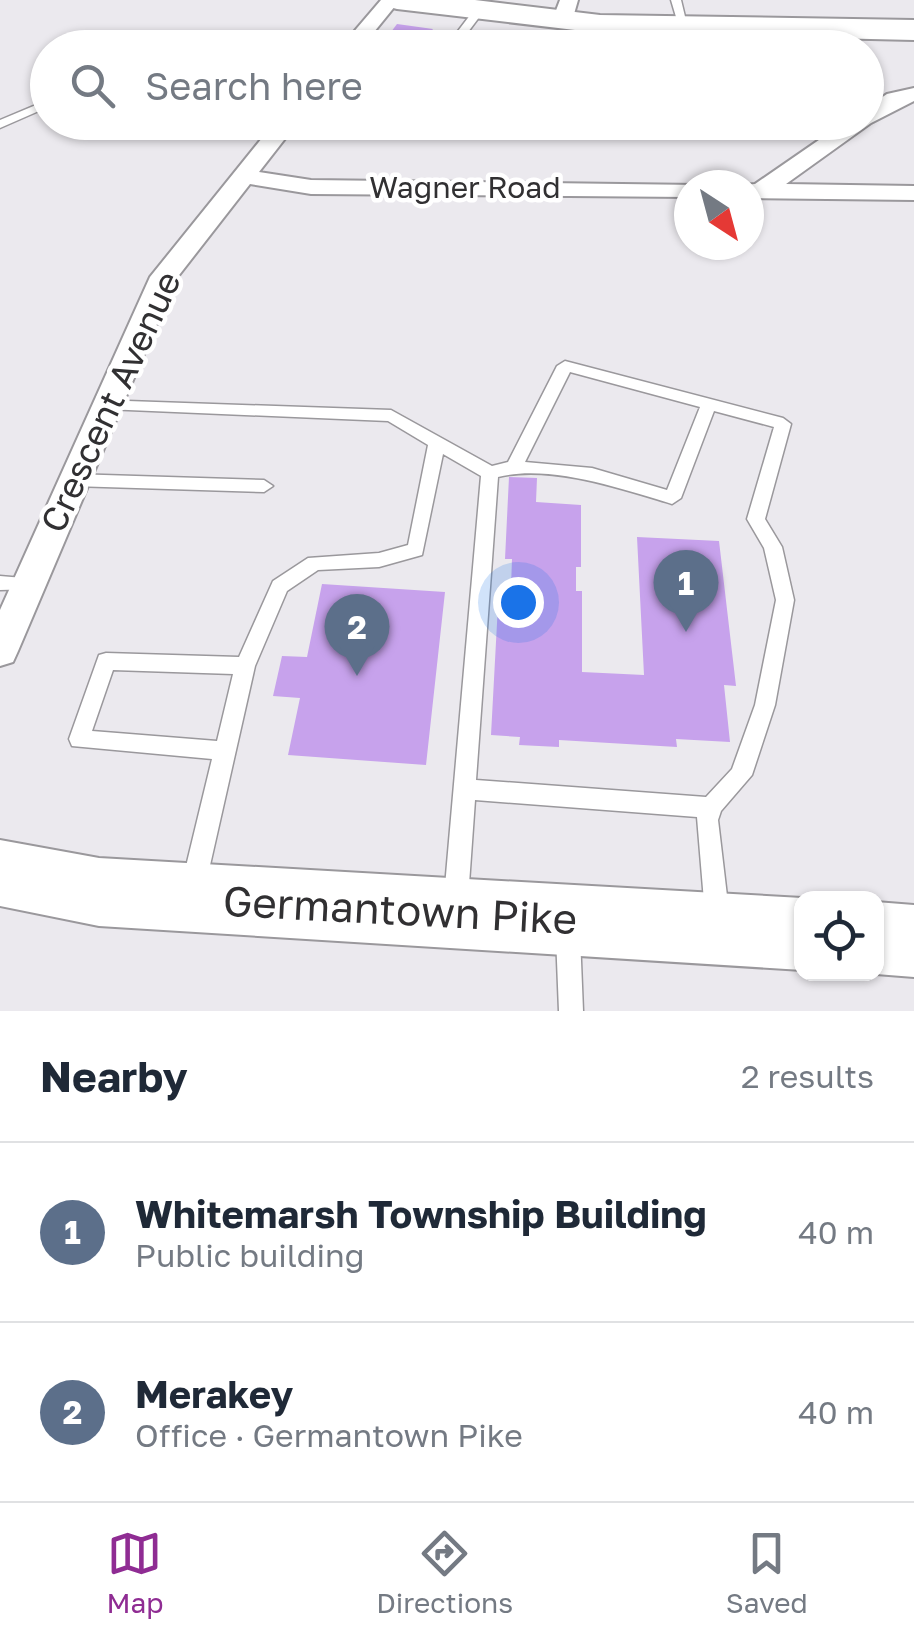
<!DOCTYPE html>
<meta charset="utf-8">
<style>
:root{--surface:#fff;--page:#f6f6f7;--text:#1f2937;--muted:#747a83;--line:#e0e1e3;--accent:#8f2c93}
body{margin:0;font-family:"Golos Text",sans-serif;background:var(--page);color:var(--text)}
.controls{position:absolute;right:30px;bottom:30px;display:grid;overflow:hidden;border-radius:20px;box-shadow:0 2px 8px #0004}
.controls button{width:90px;height:90px;display:grid;place-items:center;padding:0;border:0;border-bottom:2px solid var(--line);background:var(--surface);color:var(--text);font:50px sans-serif}
.compass{position:absolute;left:674px;top:170px;width:90px;height:90px;border-radius:50%;background:var(--surface);box-shadow:0 2px 8px #0004;rotate:144deg}
.you{position:absolute;left:518px;top:602px;width:35px;height:35px;margin:-25px;border:8px solid #fff;border-radius:50%;background:#1a73e8;box-shadow:0 0 0 15px #1a73e833}
.badge{display:grid;place-items:center;width:65px;height:65px;border-radius:50%;background:var(--accent);color:#fff;font-size:32px;font-weight:700}
.pin{position:absolute;translate:-50% -82px;filter:drop-shadow(0 2px 5px #0008)}
.pin::after{content:'';position:absolute;top:52px;width:35px;height:30px;background:inherit;clip-path:polygon(0 0,100% 0,50% 100%)}
.list{margin:0;padding:0;list-style:none}
h2{display:flex;justify-content:space-between;align-items:center;height:130px;margin:0;padding:0 40px;font-size:42px}
h2 small{font-size:32px;font-weight:400;color:var(--muted)}
.list li{display:grid;grid-template-columns:65px 1fr auto;gap:30px;align-items:center;box-sizing:border-box;height:180px;padding:0 40px;border-top:2px solid var(--line)}
.list b{display:block;font-size:38px;white-space:nowrap}
.list p{margin:0;font-size:32px;white-space:nowrap;color:var(--muted)}
.list em{font-size:32px;font-style:normal;color:var(--muted)}
.icon{flex:none;width:55px;height:55px;fill:none;stroke:currentColor;stroke-width:2;stroke-linecap:round;stroke-linejoin:round}
.map{position:relative;flex:none;width:914px;height:1011px;overflow:hidden}
.search{position:absolute;background:var(--surface);box-shadow:0 2px 8px #0004;left:30px;right:30px;top:30px;height:110px;display:flex;align-items:center;gap:25px;box-sizing:border-box;padding:0 35px;border-radius:55px;color:var(--muted);font-size:38px}
.sheet{height:490px;background:var(--surface)}
nav{display:flex;justify-content:space-around;align-items:center;box-sizing:border-box;height:140px;border-top:2px solid var(--line);background:var(--surface);font-size:28px;color:var(--muted)}
nav a{display:grid;justify-items:center;gap:5px}
nav .on{color:var(--accent)}
.map>svg:first-child{display:block}
</style>
<div class="map">
<svg width="914" height="1011" viewBox="0 0 914 1011">
<rect width="100%" height="100%" fill="#ebe9ee"/>
<!-- building -->
<path fill="#c7a2ec" d="M397 24 433 29 428 36 437 39 416 42 413 48H379Z
M509 477 537 478 536 502 581 505V567H576V591H582V672L644 675 637 537 719 541 736 686 724 685 730 742 676 739 677 747 559 740V747L519 745 520 737 491 735 499 586 511 587 512 559H505Z
M322 584 445 592 426 765 288 755 300 698 273 696 282 656 307 657Z"/>
<g fill="none" stroke-linecap="round" stroke-linejoin="round">
<!-- service casing -->
<g stroke="#9a989c" stroke-width="3">
<path id="service" d="M671 0H681L688 29 679 27Z
M474 10 483 12 456 48H445Z
M48 100V107L0 128V120Z
M565 361 783 418 791 424 765 519 782 547 794 600 775 705 752 775 721 811 718 820 729 913 725 921 717 925 709 921 705 913 697 817 475 800 468 898 464 906 456 909 448 906 444 898 481 476 443 454 422 555 379 567 318 570 287 591 255 666 206 883 202 891 194 894 186 891 182 883 212 759 72 746 69 739 99 655 106 653 239 657 273 581 308 558 379 553 408 545 428 445 388 421 105 409 99 408 97 404 99 400 391 410 492 466 508 462 557 366ZM570 372 700 407 667 490 592 468 525 462ZM714 411 774 427 747 519 764 548 776 600 755 705 732 769 706 797 476 780 498 477C550 464 622 489 672 504L681 498ZM113 670 233 674 217 741 92 731Z
M72 474 264 480 273 486 264 492 72 486 63 480Z
M0 576 35 579 37 584 35 589 0 590Z
M568 924 576 928 580 936 583 1011H559L556 936 560 928Z"/>
</g>
<!-- minor casing -->
<g stroke="#9a989c" stroke-width="4">
<path id="minor" d="M381 0H400L361 48H340Z
M560 0H578L572 21 562 27 552 21Z
M914 88V101L871 123 786 184 914 186V200L749 198V185H744L755 184 845 122H866V108L887 94Z
M275 122H298L259 172 311 180 698 185H689V197L311 194 250 184 176 279 18 651 13 662 0 666V610L150 277Z"/>
</g>
<!-- primary casing -->
<g stroke="#9a989c" stroke-width="4">
<path id="primary" d="M382 0H475L600 15 914 20V40L600 33 397 9 386 6Z
M0 840 99 858 802 898V970L99 926 0 906Z
M876 902 914 905V977L876 974Z"/>
</g>
<!-- service -->
<use href="#service" fill="#fff" fill-rule="evenodd"/>
<!-- minor -->
<use href="#minor" fill="#fff" fill-rule="evenodd"/>
<!-- primary -->
<use href="#primary" fill="#fff" fill-rule="evenodd"/>
</g>
<g text-anchor="middle" stroke-width="9" stroke-linejoin="round" paint-order="stroke">
<!-- far-street labels -->
<g font-size="30" fill="#313032" stroke="#fff">
<text x="465" y="198">Wagner Road</text>
</g>
<!-- street labels -->
<g font-size="35" fill="#313032" stroke="#fff">
<text transform="translate(111 402) rotate(-65)" y="12">Crescent Avenue</text>
</g>
<!-- near-street labels -->
<g font-size="42" fill="#313032" stroke="#fff">
<text transform="translate(400 910) rotate(3)" y="15">Germantown Pike</text>
</g>
</g>
</svg>
<div class="controls">
<button><svg class="icon" aria-label="locate" viewBox="0 0 24 24"><circle cx="12" cy="12" r="6"/><path d="M12 2v4M12 18v4M2 12h4M18 12h4"/></svg></button>
</div>
<svg class="compass" viewBox="-18 -18 36 36"><path d="M0-13l5 13h-10z" fill="#e53935"/><path d="M0 13l5-13h-10z" fill="#747a83"/></svg>
<div class="you"></div>
<div class="pin badge" style="left:686px;top:632px;background:#5c6f8a">1</div>
<div class="pin badge" style="left:357px;top:676px;background:#5c6f8a">2</div>
<div class="search"><svg class="icon" aria-label="search" viewBox="0 0 24 24"><circle cx="10" cy="10" r="6"/><path d="M15 15l6 6"/></svg>Search here</div>
</div>
<section class="sheet">
<h2>Nearby<small>2 results</small></h2>
<ul class="list">
<li><span class="badge" style="background:#5c6f8a">1</span><div><b>Whitemarsh Township Building</b><p>Public building</p></div><em>40 m</em></li>
<li><span class="badge" style="background:#5c6f8a">2</span><div><b>Merakey</b><p>Office · Germantown Pike</p></div><em>40 m</em></li>
</ul>
</section>
<nav>
<a class="on"><svg class="icon" aria-label="map" viewBox="0 0 24 24"><path d="M3 6l6-2 6 2 6-2v14l-6 2-6-2-6 2zM9 4v14M15 6v14"/></svg>Map</a>
<a><svg class="icon" aria-label="directions" viewBox="0 0 24 24"><path d="M12 3l9 9-9 9-9-9zM9 14v-3h6M13 9l2 2-2 2"/></svg>Directions</a>
<a><svg class="icon" aria-label="saved" viewBox="0 0 24 24"><path d="M7 4h10v16l-5-4-5 4z"/></svg>Saved</a>
</nav>
